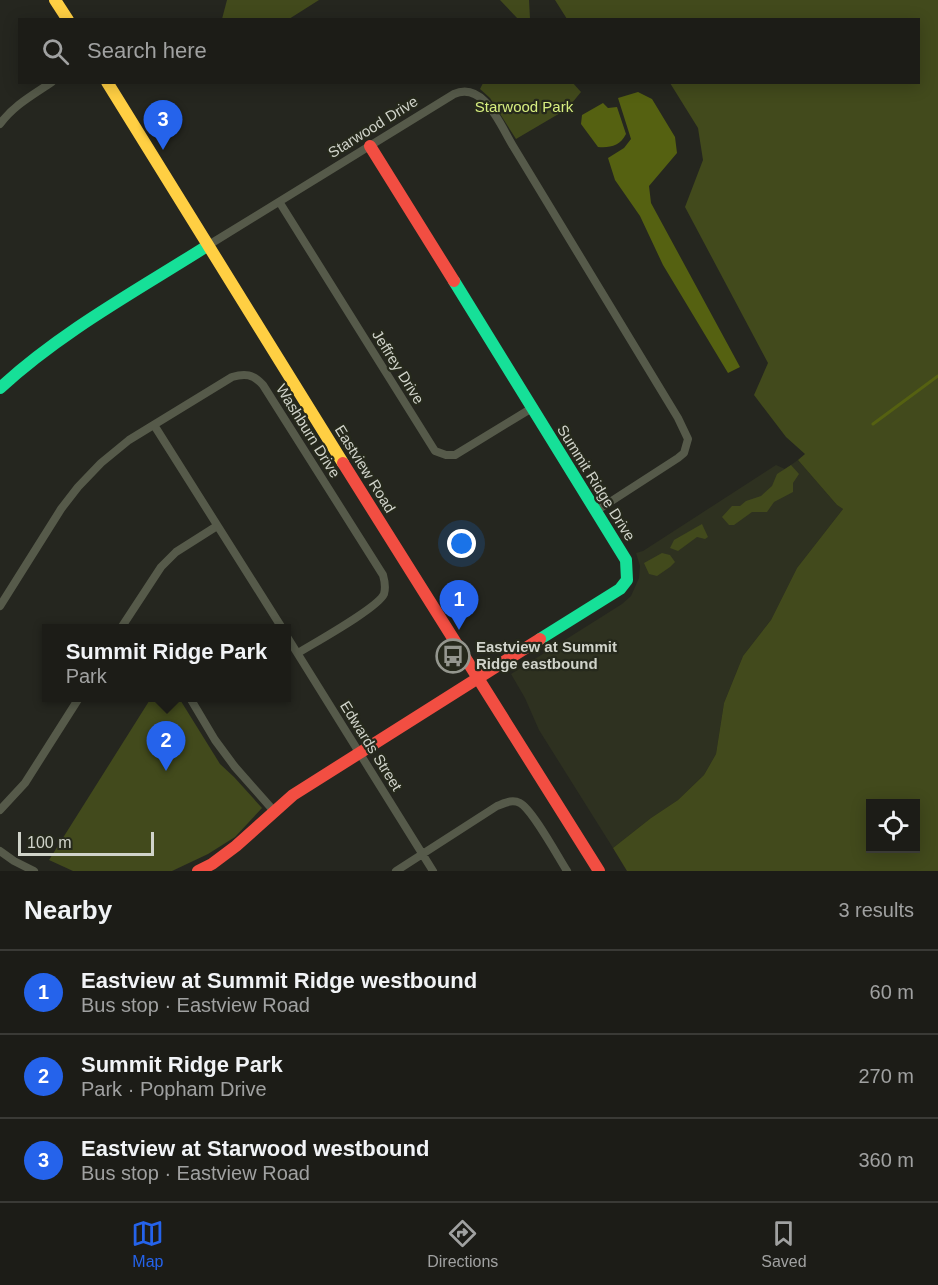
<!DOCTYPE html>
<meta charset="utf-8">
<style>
:root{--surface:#1c1c17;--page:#292924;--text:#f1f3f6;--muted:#a0a1a1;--line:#3a3a36;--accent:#2563eb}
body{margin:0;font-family:Helvetica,sans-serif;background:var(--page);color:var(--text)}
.controls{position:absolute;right:18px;bottom:18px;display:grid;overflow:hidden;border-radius:0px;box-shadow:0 3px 15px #0003}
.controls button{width:54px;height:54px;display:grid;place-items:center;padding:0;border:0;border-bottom:2px solid var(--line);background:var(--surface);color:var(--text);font:30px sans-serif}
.scale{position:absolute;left:18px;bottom:15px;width:136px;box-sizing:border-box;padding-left:6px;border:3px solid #d0d3ca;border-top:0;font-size:16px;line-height:21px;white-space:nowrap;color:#d0d3ca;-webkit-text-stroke:4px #26291c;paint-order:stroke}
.you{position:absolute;left:462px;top:544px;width:21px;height:21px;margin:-15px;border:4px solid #fff;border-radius:50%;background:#1a73e8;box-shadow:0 0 0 9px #1a73e833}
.badge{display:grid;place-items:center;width:39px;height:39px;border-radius:50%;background:var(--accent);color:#fff;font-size:20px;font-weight:700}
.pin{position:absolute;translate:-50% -50px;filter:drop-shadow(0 2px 3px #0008)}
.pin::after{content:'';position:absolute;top:32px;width:21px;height:18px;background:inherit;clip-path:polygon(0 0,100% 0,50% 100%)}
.popup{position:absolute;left:42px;top:624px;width:249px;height:78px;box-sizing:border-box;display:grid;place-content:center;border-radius:0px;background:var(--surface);filter:drop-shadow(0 2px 4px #0005);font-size:20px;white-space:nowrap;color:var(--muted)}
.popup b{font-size:22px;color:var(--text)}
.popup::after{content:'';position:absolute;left:50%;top:100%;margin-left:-12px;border:12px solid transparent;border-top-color:var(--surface)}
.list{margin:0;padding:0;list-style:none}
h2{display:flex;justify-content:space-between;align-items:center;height:78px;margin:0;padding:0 24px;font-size:26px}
h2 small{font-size:20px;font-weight:400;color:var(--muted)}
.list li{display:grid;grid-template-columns:39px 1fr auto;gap:18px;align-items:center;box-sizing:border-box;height:84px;padding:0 24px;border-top:2px solid var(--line)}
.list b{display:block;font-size:22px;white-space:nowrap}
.list p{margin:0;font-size:20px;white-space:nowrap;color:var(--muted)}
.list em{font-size:20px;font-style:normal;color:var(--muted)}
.icon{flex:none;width:33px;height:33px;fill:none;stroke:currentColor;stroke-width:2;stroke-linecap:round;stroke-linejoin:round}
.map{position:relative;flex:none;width:938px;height:871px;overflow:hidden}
.search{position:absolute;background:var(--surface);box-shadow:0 3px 15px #0003;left:18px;right:18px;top:18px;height:66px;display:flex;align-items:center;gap:15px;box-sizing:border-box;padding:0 21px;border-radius:0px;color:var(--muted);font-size:22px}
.sheet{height:330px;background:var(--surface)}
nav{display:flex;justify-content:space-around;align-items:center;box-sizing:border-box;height:84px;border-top:2px solid var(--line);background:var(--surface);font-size:16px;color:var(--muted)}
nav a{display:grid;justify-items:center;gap:3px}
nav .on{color:var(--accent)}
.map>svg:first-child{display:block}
</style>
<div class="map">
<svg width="938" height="871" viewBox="0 0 938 871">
<rect width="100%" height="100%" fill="#25261f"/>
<!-- built -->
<path fill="#2e3120" d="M798 460 837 505 843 509 797 568 771 620 743 656 724 703 716 754 704 775 678 800 651 818 613 848 539 730 525 698 511 674 622 604 631 596 639 578 640 566 636 553 643 551 776 465 785 469Z"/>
<!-- green -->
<path fill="#424a1c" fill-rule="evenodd" d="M227 0H319L289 19H222Z
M500 0H529L530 19H518Z
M555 0H938V871H627L613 848 651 818 678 800 704 775 716 754 724 703 743 656 771 620 797 568 843 509 837 505 798 460 805 454 786 437 754 395 768 363 685 207 703 160 698 128 670 83 918 82V20L567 19ZM870 804H916V848H870Z
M572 82 581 92 567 109 516 139 490 98 480 89 483 83Z
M791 465 799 474 793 483V492L774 502 767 512H752L734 525H729L722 517 732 506H740L746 501 761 496 772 486 777 474Z
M702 524 708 537 705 539 697 537 678 551 670 548 674 540Z
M662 553 670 555 675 562 670 567 657 576 649 574 644 563Z
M151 698H179L220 764 234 777 262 808 235 837 208 854 172 871H73L49 860Z"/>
<!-- water -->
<path fill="#556111" d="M638 92 652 99 675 137 677 153 649 186 651 203 740 367 728 373 663 265 640 216 615 180 608 158 624 148 631 139 618 98Z
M603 103 608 108 617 107 626 134C620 146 610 148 598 147L581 124 582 115Z"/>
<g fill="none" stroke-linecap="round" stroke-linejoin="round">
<!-- stream -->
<path stroke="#556111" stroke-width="3" d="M873 424 938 376"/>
<!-- street -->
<path stroke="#565a4a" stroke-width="8" d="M0 124C14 105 33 95 52 82
M280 203 435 451 446 455H455L532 408
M207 246 454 94C484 81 500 125 513 146L678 418 688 439 684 453 678 458 596 511
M154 425 282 628
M0 606 61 509 78 487 101 463 129 440 232 377C245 373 253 374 263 385L383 575C385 582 386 587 384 594 378 608 314 643 298 653
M121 628 161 567 176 552 217 526
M286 635 433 871
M190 698 215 740 235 767 273 810
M0 810 25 783 79 698
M0 851 14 861 34 871
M396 871 497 806C505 803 512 799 520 803 532 809 558 857 567 871"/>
<!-- fast -->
<path stroke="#16e098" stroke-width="12" d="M454 281 626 560 627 580 620 589 540 639
M0 388C62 331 136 291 207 246"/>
<!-- slow -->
<path stroke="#ffcf43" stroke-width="12" d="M55 0 68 20
M107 82 343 463"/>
<!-- jam -->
<path stroke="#f24e42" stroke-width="12" d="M370 146 454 281
M343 463 599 871
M198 871 212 864 236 846 293 795 540 639"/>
</g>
<!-- icons -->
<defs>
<g id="bus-ring" transform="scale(1.725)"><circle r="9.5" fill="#26291c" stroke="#94968e" stroke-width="1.5"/><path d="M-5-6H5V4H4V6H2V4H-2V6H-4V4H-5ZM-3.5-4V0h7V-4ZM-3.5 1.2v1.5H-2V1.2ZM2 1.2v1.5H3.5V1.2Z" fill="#94968e"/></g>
</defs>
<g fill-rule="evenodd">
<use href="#bus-ring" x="453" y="656"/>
</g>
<g text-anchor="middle" stroke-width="4.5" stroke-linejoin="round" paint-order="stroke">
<!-- park labels -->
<g font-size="15" fill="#d7ee80" stroke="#26291c">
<text x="524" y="112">Starwood Park</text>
</g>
<!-- street labels -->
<g font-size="15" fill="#d0d3ca" stroke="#26291c">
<text transform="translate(373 127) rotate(-32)" y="5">Starwood Drive</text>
<text transform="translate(398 367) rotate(58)" y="5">Jeffrey Drive</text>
<text transform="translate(308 431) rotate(58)" y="5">Washburn Drive</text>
<text transform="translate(365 469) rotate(58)" y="5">Eastview Road</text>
<text transform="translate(596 483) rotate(58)" y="5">Summit Ridge Drive</text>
<text transform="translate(371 746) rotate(58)" y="5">Edwards Street</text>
</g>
<!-- poi labels -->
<g font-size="15" font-weight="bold" fill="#d0d3ca" stroke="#26291c" text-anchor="start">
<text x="476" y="652">Eastview at Summit<tspan x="476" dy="17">Ridge eastbound</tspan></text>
</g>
</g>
</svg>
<div class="controls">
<button><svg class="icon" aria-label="locate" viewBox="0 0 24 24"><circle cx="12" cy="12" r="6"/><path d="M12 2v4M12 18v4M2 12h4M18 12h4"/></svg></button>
</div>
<div class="scale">100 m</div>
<div class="you"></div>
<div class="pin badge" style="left:459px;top:630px">1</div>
<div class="pin badge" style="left:166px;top:771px">2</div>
<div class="popup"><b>Summit Ridge Park</b>Park</div>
<div class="pin badge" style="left:163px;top:150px">3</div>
<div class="search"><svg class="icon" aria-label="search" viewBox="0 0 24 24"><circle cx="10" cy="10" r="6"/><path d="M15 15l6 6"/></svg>Search here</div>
</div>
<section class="sheet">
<h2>Nearby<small>3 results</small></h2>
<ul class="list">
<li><span class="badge">1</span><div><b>Eastview at Summit Ridge westbound</b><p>Bus stop · Eastview Road</p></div><em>60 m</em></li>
<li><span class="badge">2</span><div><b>Summit Ridge Park</b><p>Park · Popham Drive</p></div><em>270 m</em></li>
<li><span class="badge">3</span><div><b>Eastview at Starwood westbound</b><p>Bus stop · Eastview Road</p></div><em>360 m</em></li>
</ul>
</section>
<nav>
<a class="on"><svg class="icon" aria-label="map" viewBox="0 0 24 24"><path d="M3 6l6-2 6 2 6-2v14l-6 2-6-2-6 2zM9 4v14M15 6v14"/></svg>Map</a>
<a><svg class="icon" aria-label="directions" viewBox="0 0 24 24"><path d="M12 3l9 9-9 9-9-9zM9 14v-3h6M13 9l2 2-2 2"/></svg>Directions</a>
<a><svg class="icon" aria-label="saved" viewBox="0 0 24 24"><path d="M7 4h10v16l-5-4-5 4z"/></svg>Saved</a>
</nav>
